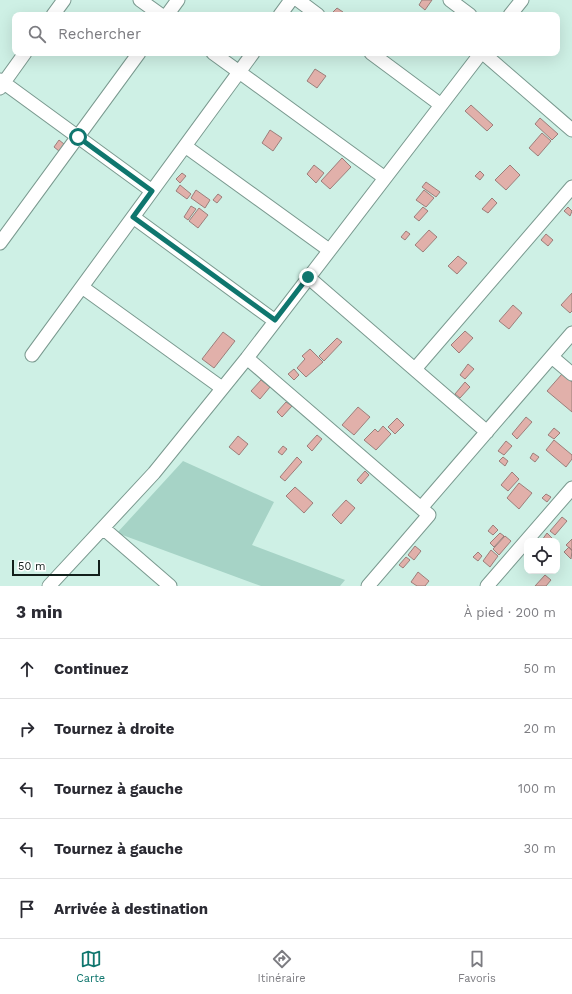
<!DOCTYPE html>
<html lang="fr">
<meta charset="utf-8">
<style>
:root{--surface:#fff;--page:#f2f2f3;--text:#2b2b33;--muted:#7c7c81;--line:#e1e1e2;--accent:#0f766e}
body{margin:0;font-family:"Work Sans",sans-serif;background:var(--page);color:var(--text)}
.controls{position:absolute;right:12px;bottom:12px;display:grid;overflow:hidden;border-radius:8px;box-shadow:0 4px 16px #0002}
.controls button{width:36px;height:36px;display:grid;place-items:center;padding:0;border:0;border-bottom:1px solid var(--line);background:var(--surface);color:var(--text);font:20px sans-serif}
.scale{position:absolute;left:12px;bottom:10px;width:88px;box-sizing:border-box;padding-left:4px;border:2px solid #121f1b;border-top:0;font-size:11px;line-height:14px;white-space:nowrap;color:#121f1b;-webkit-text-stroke:3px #fff;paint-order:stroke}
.stop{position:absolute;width:12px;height:12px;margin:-9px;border:3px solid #0f766e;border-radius:50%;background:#fff}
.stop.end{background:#0f766e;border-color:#fff;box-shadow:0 1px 4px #0008}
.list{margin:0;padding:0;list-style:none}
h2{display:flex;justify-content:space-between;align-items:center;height:52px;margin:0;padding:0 16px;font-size:17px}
h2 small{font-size:13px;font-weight:400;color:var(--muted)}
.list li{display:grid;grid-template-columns:26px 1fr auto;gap:12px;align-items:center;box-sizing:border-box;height:60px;padding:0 16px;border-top:1px solid var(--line)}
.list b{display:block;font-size:15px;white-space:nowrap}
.list em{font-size:13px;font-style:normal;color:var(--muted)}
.icon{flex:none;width:22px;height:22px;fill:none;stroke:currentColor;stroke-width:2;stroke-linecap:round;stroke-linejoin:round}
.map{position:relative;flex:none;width:572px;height:586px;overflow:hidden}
.search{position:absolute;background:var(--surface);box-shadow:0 4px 16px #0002;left:12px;right:12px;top:12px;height:44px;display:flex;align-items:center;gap:10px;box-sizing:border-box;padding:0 14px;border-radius:8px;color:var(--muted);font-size:15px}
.sheet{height:352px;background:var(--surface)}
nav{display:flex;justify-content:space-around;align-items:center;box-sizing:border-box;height:56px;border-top:1px solid var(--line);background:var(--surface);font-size:11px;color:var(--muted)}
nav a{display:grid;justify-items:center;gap:2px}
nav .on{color:var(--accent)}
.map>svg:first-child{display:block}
</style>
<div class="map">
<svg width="572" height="586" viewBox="0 0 572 586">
<rect width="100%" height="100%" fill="#cef0e5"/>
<!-- green -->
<path fill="#a6d3c6" d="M183 461 274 502 252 545 345 580 340 586H261L117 533Z"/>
<!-- building -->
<path fill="#e1b0aa" stroke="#9c7e7a" d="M422 0H432L425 10 419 5Z
M337 8 343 12 341 15 333 12Z
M315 69 326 76 317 88 307 81Z
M471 105 493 125 487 131 465 111Z
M540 118 558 134 552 140 535 124Z
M270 130 282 138 273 151 262 143Z
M542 133 551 141 538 156 529 148Z
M59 140 64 144 59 151 54 147Z
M342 158 351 167 330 189 321 181Z
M314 165 324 173 316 183 307 174Z
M510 165 520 175 506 190 495 180Z
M480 171 484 175 480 180 475 176Z
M182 173 186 176 180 183 176 179Z
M426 182 440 192 436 197 422 187Z
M180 185 191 194 187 199 176 191Z
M196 190 210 200 205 208 191 198Z
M424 190 434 198 426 207 416 200Z
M218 194 222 197 217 203 213 200Z
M492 198 497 203 488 213 482 209Z
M191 206 196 209 188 220 184 217Z
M423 207 428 211 419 221 414 217Z
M568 207 572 211 570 216 564 211Z
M199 208 208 215 198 228 189 221Z
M429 230 437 237 423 252 415 245Z
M406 231 410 234 405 240 401 237Z
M546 234 553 240 548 246 541 240Z
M458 256 467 263 457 274 448 266Z
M572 293V311L570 313 561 305Z
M513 305 522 313 509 329 499 321Z
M465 331 473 338 459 353 451 345Z
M223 332 235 341 214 368 202 359Z
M337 338 342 342 324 361 319 356Z
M310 349 323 362 306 377 297 368 305 359 302 356Z
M468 364 474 369 465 379 460 375Z
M294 369 299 375 294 380 288 374Z
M562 374 572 382V412L547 391Z
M261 380 270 387 260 399 251 391Z
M465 382 470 387 460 398 455 394Z
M286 402 292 406 282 417 277 412Z
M358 407 370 417 354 435 342 425Z
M526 417 532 422 517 439 512 434Z
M397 418 404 425 395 434 388 427Z
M383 426 391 434 376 450 364 440 375 429 378 432Z
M554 428 560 433 554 439 548 435Z
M317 435 322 439 312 451 307 446Z
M238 436 248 444 239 455 229 447Z
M554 440 572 455V459L566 467 546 450Z
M506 441 512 446 504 455 498 451Z
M283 446 287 449 282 455 278 452Z
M533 453 539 457 535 462 530 458Z
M297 457 302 462 285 481 280 477Z
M503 457 508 461 505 466 499 461Z
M365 471 369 475 361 484 357 480Z
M512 472 519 479 508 491 501 485Z
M519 483 532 493 519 509 507 498Z
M295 487 313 503 304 513 286 496Z
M546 494 551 497 547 502 542 498Z
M346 500 355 508 341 524 332 515Z
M562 517 567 521 555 535 550 531Z
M493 525 498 530 493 535 488 531Z
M500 533 504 536 494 547 490 543Z
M547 533 553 539 551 541H543L542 540Z
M505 536 511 541 499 555 493 549Z
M572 539V550L566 545Z
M415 546 421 551 414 560 408 555Z
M569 547 572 551 571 559 564 552Z
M491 550 498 556 490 567 483 561Z
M478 552 482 556 478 561 473 557Z
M406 557 410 560 403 568 399 565Z
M418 572 429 581 425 586H417L411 582Z
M545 575 551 580 546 586H535Z"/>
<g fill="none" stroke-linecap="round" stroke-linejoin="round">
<!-- minor casing -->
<g stroke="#7a998f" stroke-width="15">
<path id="minor" d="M140 0 161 15
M298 0 318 15
M450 0 470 15
M53 15 64 0
M167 15 178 0
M280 15 291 0
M510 15 522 0
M213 53 385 178
M371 53 441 105
M483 53 572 130
M0 80 152 191
M0 88 25 53
M185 146 329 250
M133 217 275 321
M0 243 139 53
M308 277 487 432
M82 287 222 388
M32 355 253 53
M552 357 572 374
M247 358 429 515 368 586
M415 369 572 187
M421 508 572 333
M103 528 170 586
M49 586 154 473 247 358 481 53
M487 586 572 488"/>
</g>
<!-- minor -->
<use href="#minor" stroke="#fff" stroke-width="13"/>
</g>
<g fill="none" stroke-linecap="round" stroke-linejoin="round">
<!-- route -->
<path stroke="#0f766e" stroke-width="5" d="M78 137 152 191 133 217 275 320 308 277"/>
</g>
</svg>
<div class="controls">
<button><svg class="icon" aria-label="locate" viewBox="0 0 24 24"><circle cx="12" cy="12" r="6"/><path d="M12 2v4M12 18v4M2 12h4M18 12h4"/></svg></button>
</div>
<div class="scale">50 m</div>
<div class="stop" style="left:78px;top:137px"></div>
<div class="stop end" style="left:308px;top:277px"></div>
<div class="search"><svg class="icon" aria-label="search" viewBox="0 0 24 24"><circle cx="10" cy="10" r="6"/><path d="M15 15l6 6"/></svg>Rechercher</div>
</div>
<section class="sheet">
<h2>3 min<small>À pied · 200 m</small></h2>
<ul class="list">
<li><svg class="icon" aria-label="ahead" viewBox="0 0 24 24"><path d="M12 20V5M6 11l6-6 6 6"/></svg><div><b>Continuez</b></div><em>50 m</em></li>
<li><svg class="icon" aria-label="right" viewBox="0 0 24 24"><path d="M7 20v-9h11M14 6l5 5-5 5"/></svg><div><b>Tournez à droite</b></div><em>20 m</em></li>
<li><svg class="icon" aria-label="left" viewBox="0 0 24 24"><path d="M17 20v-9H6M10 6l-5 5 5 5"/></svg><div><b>Tournez à gauche</b></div><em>100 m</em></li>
<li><svg class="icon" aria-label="left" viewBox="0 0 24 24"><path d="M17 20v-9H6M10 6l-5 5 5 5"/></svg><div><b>Tournez à gauche</b></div><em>30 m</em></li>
<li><svg class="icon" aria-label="arrive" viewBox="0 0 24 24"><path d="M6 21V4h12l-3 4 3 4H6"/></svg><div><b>Arrivée à destination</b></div></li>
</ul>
</section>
<nav>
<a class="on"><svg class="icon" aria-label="map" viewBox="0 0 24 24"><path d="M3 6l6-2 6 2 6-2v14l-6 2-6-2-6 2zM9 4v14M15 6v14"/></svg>Carte</a>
<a><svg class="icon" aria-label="directions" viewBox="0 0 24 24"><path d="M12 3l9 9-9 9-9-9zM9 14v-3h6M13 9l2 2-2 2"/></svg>Itinéraire</a>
<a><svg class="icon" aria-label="saved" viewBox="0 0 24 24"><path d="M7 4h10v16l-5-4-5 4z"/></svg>Favoris</a>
</nav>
